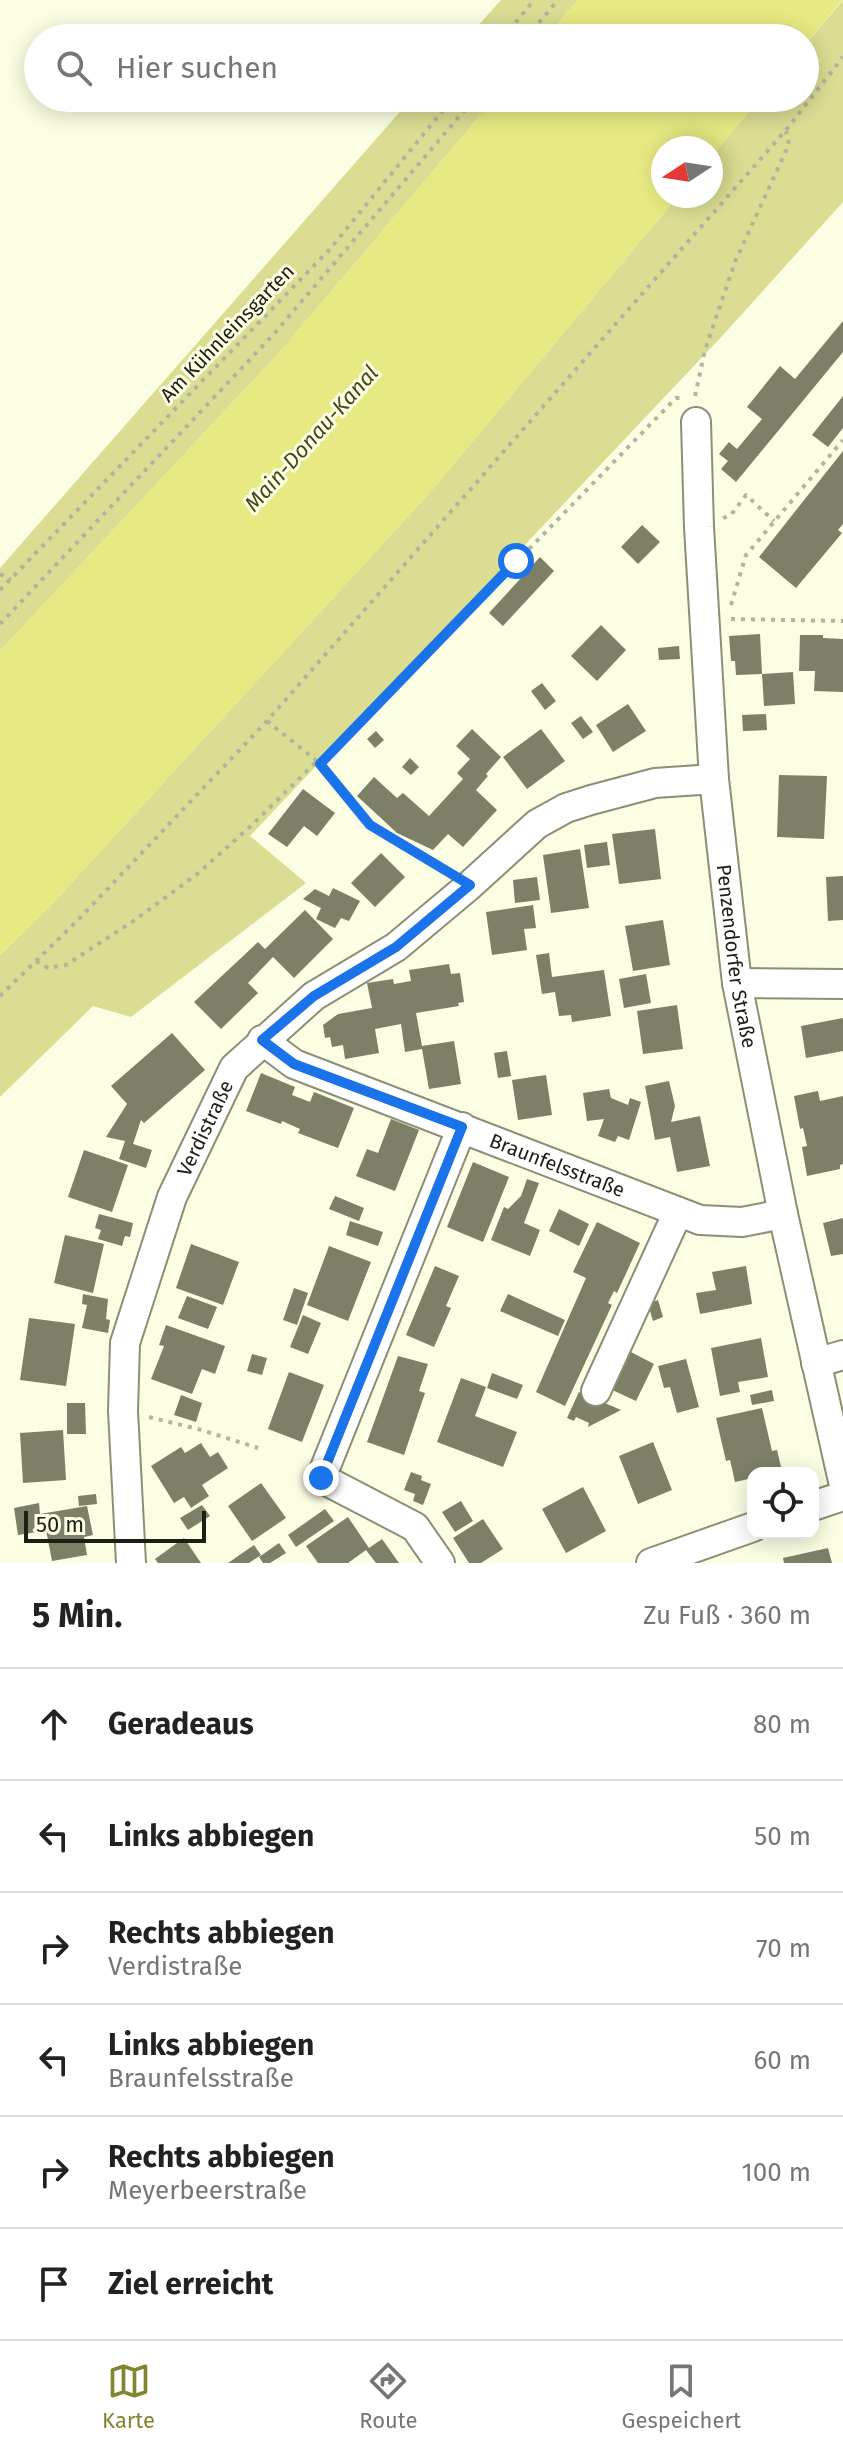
<!DOCTYPE html>
<html lang="de">
<meta charset="utf-8">
<style>
:root{--surface:#fff;--page:#f6f6f6;--text:#222;--muted:#767676;--line:#e0e0e0;--accent:#83842e}
body{margin:0;font-family:"Fira Sans",sans-serif;background:var(--page);color:var(--text)}
.controls{position:absolute;right:24px;bottom:24px;display:grid;overflow:hidden;border-radius:16px;box-shadow:0 4px 20px #0003}
.controls button{width:72px;height:72px;display:grid;place-items:center;padding:0;border:0;border-bottom:2px solid var(--line);background:var(--surface);color:var(--text);font:40px sans-serif}
.compass{position:absolute;left:651px;top:136px;width:72px;height:72px;border-radius:50%;background:var(--surface);box-shadow:0 4px 20px #0003;rotate:258deg}
.scale{position:absolute;left:24px;bottom:20px;width:182px;box-sizing:border-box;padding-left:8px;border:4px solid #1d1e14;border-top:0;font-size:22px;line-height:28px;white-space:nowrap;color:#1d1e14;-webkit-text-stroke:6px #fcfee3;paint-order:stroke}
.stop{position:absolute;width:24px;height:24px;margin:-18px;border:6px solid #1a73e8;border-radius:50%;background:#fff}
.stop.end{background:#1a73e8;border-color:#fff;box-shadow:0 2px 8px #0008}
.list{margin:0;padding:0;list-style:none}
h2{display:flex;justify-content:space-between;align-items:center;height:104px;margin:0;padding:0 32px;font-size:34px}
h2 small{font-size:26px;font-weight:400;color:var(--muted)}
.list li{display:grid;grid-template-columns:52px 1fr auto;gap:24px;align-items:center;box-sizing:border-box;height:112px;padding:0 32px;border-top:2px solid var(--line)}
.list b{display:block;font-size:30px;white-space:nowrap}
.list p{margin:0;font-size:26px;white-space:nowrap;color:var(--muted)}
.list em{font-size:26px;font-style:normal;color:var(--muted)}
.icon{flex:none;width:44px;height:44px;fill:none;stroke:currentColor;stroke-width:2;stroke-linecap:round;stroke-linejoin:round}
.map{position:relative;flex:none;width:843px;height:1563px;overflow:hidden}
.search{position:absolute;background:var(--surface);box-shadow:0 4px 20px #0003;left:24px;right:24px;top:24px;height:88px;display:flex;align-items:center;gap:20px;box-sizing:border-box;padding:0 28px;border-radius:44px;color:var(--muted);font-size:30px}
.sheet{height:776px;background:var(--surface)}
nav{display:flex;justify-content:space-around;align-items:center;box-sizing:border-box;height:112px;border-top:2px solid var(--line);background:var(--surface);font-size:22px;color:var(--muted)}
nav a{display:grid;justify-items:center;gap:4px}
nav .on{color:var(--accent)}
.map>svg:first-child{display:block}
</style>
<div class="map">
<svg width="843" height="1563" viewBox="0 0 843 1563">
<rect width="100%" height="100%" fill="#fcfee3"/>
<!-- green -->
<path fill="#dadd92" d="M501 0H578L546 38H467Z
M843 0V202L724 334 250 836 306 883 131 1017 93 1006 0 1097V955L52 904 432 490 678 196H711V157L760 98H805V45Z
M412 98H495L279 353 0 651V568Z"/>
<!-- water -->
<path fill="#e7ea82" d="M578 0H842L805 45V38H546Z
M495 98H760L711 157V148H663V196H678L432 490 52 904 0 955V651L279 353Z"/>
<!-- building -->
<path fill="#7e7f67" d="M843 321V352L736 482 721 469 728 461 719 454 729 442 737 449 762 419 747 407 780 366 795 379Z
M843 396V428L828 447 812 435Z
M843 451V524L838 530 842 533 796 588 759 557Z
M642 525 660 542 638 564 621 547Z
M540 557 554 571 503 626 489 613Z
M601 625 626 650 597 681 571 656Z
M760 634 762 674 736 675 735 661H731L729 636Z
M800 635H823V638L843 639V692L814 691 815 671H799Z
M679 646 680 659 659 660 658 648Z
M793 672 795 704 764 706 762 674Z
M542 683 556 701 545 710 531 691Z
M628 704 646 731 613 752 596 725Z
M766 714 767 730 743 731 742 715Z
M581 716 593 732 583 739 571 723Z
M472 729 501 757 486 774 488 776 476 790 497 810 463 847 448 834 433 850 397 833 357 796 374 777 397 798 403 793 429 816 463 779 457 773 470 759 456 746Z
M541 729 565 761 527 789 503 757Z
M376 731 384 740 375 748 367 739Z
M410 758 419 767 411 775 402 767Z
M779 775 827 776 824 839 777 837Z
M303 789 335 813 317 836 304 826 287 847 268 834Z
M655 829 661 879 619 884 612 834Z
M607 842 610 865 587 868 584 845Z
M580 849 589 908 551 913 543 855Z
M381 853 405 877 375 907 351 883Z
M843 876V920L828 921 826 877Z
M537 877 540 900 515 903 513 880Z
M333 888 360 901 349 921 341 918 335 928 316 919 321 908 303 899 315 889 329 896Z
M533 905 536 928 524 929 527 950 492 955 486 912Z
M305 910 333 939 294 978 273 957 248 983 258 993 221 1029 194 1002 258 942 265 949Z
M663 920 670 965 633 971 625 926Z
M549 953 552 977 604 970 611 1016 572 1022 571 1015 559 1016 555 992 542 994 536 955Z
M449 964 451 974 460 973 464 1002 458 1003 459 1006 416 1013 422 1046 454 1041 461 1084 429 1089 422 1049 405 1052 401 1024 375 1029 379 1053 345 1059 343 1045 332 1047 330 1037 325 1038 323 1025 338 1014 372 1008 367 983 393 979 394 984 411 981 409 970Z
M646 974 651 1003 624 1008 619 979Z
M677 1005 683 1049 643 1054 637 1011Z
M843 1018V1051L806 1058 801 1026Z
M172 1033 205 1070 144 1123 141 1120 133 1144 152 1150 146 1168 119 1159 125 1141 106 1137 127 1104 111 1086Z
M507 1051 511 1076 498 1078 494 1053Z
M261 1073 295 1087 292 1095 310 1102 314 1092 354 1108 338 1148 298 1133 300 1129 282 1121 281 1124 246 1111Z
M546 1075 552 1115 518 1120 512 1080Z
M669 1081 675 1106 671 1122 700 1116 710 1166 677 1172 670 1137 655 1140 645 1086Z
M609 1089 611 1098 628 1105 630 1098 641 1102 629 1140 618 1136 615 1142 598 1136 604 1119 587 1121 583 1093Z
M818 1091 820 1101 843 1096V1164L840 1165V1169L807 1176 802 1147 807 1146 803 1128 800 1129 794 1096Z
M391 1119 419 1130 395 1191 356 1176 367 1149 378 1153Z
M84 1150 128 1165 112 1212 68 1197Z
M473 1162 509 1177 483 1242 447 1227Z
M527 1179 539 1183 524 1223 540 1230 530 1256 491 1240 504 1207 508 1209 521 1196Z
M335 1196 364 1208 359 1221 329 1209Z
M559 1209 589 1224 579 1246 549 1231Z
M99 1214 133 1223 130 1237 125 1236 122 1246 98 1239 101 1230 95 1228Z
M843 1218V1254L831 1256 823 1223Z
M350 1221 383 1232 378 1246 346 1235Z
M597 1222 640 1243 617 1293 614 1291 608 1303 612 1305 565 1406 536 1392 586 1278 573 1272Z
M65 1235 104 1244 93 1293 54 1283Z
M191 1244 239 1262 223 1305 176 1288Z
M329 1246 371 1262 348 1321 307 1305Z
M435 1266 459 1276 446 1306 451 1308 434 1347 406 1335Z
M746 1266 752 1304 700 1314 696 1293 716 1290 712 1272Z
M294 1288 308 1293 297 1325 283 1320Z
M83 1294 108 1299 106 1319 110 1320 108 1333 82 1328 87 1305 82 1304Z
M508 1294 565 1320 558 1336 500 1311Z
M187 1296 217 1307 208 1329 178 1318Z
M658 1300 663 1317 653 1321 648 1304Z
M303 1315 321 1323 308 1354 290 1347Z
M29 1318 75 1324 66 1386 20 1380Z
M166 1325 225 1346 215 1374 202 1369 192 1394 151 1379 164 1346 159 1345Z
M761 1338 768 1377 738 1382 740 1392 720 1396 711 1348Z
M627 1350 654 1364 636 1401 608 1388Z
M252 1354 267 1358 262 1375 247 1371Z
M398 1356 428 1364 419 1391 425 1393 404 1455 367 1442Z
M686 1359 699 1407 677 1413 670 1387 664 1388 658 1366Z
M289 1372 324 1385 302 1442 268 1429Z
M492 1373 523 1385 517 1399 487 1388Z
M461 1378 486 1387 475 1416 517 1432 503 1467 437 1442Z
M772 1390 774 1401 752 1405 750 1395Z
M579 1392 621 1410 588 1427 589 1423 576 1417 574 1421 567 1418Z
M181 1395 202 1403 196 1422 174 1415Z
M67 1403H85L86 1434H67Z
M762 1408 772 1451 777 1450 782 1471 753 1473V1478L735 1482 730 1460 726 1461 716 1418Z
M63 1430 66 1480 23 1483 20 1433Z
M653 1442 672 1490 638 1504 619 1456Z
M201 1443 210 1457 218 1452 228 1468 202 1485 209 1496 191 1508 184 1497 174 1503 151 1466 181 1447 185 1453Z
M411 1472 422 1476 421 1480 431 1484 423 1505 413 1501 415 1494 404 1490Z
M261 1483 286 1518 252 1541 228 1506Z
M583 1487 606 1531 566 1553 542 1509Z
M96 1494 97 1504 79 1506 78 1496Z
M461 1501 473 1521 455 1532 442 1512Z
M39 1503 40 1514 87 1506 93 1535 84 1537 87 1555 52 1561 45 1525 42 1526 43 1531 18 1535 14 1508Z
M202 1505 210 1516 188 1530 180 1518Z
M325 1509 334 1521 296 1547 288 1535Z
M348 1517 369 1548 382 1539 399 1563H376L366 1550 348 1563H318L306 1546Z
M483 1519 503 1549 481 1563H469L453 1538Z
M184 1538 201 1563H158L155 1559Z
M279 1543 286 1553 270 1563H263L259 1557Z
M254 1545 261 1555 249 1563H228Z
M828 1548 832 1563H784L783 1558Z"/>
<g fill="none" stroke-linecap="round" stroke-linejoin="round">
<!-- minor casing -->
<g stroke="#8d8e76" stroke-width="32">
<g id="minor">
<path id="s1" d="M696 422 699 527 714 779 737 983 783 1214 843 1481"/>
<path d="M737 983 843 984"/>
<path id="s2" d="M262 1040 294 1064 700 1220 742 1222 783 1214"/>
<path d="M816 1363 843 1355"/>
<path d="M596 1391 678 1212"/>
<path d="M813 1506 843 1496"/>
<path id="s3" d="M131 1563 123 1411 125 1343 172 1197 234 1068 314 996 396 947 470 885 537 824 566 808 591 800 655 783 714 779"/>
<path d="M440 1563 415 1527 321 1478 462 1127"/>
<path d="M651 1563 753 1527"/>
</g>
</g>
<!-- path -->
<path stroke="#b2b49e" stroke-width="4" stroke-dasharray="4 6" stroke-linecap="butt" d="M503 38 534 0
M526 38 558 0
M695 396 705 350 735 262 789 144 786 131
M723 518 731 515 746 495 774 521
M0 574 11 580
M0 590 330 249 453 98
M731 605 746 555 843 440
M731 619 843 621
M0 624 273 335 475 98
M267 721 317 761 370 825 448 872
M320 764 676 398H684
M36 961 48 968 66 965 132 922 196 875 252 825 317 761
M0 996 79 919 267 721 786 130 843 57
M149 1417 198 1429 258 1448"/>
<!-- minor -->
<use href="#minor" stroke="#fff" stroke-width="28"/>
</g>
<g fill="none" stroke-linecap="round" stroke-linejoin="round">
<!-- route -->
<path stroke="#1a73e8" stroke-width="10" d="M321 1478 462 1127 294 1064 262 1040 314 996 396 947 470 885 370 825 320 764 516 561"/>
</g>
<g text-anchor="middle" stroke-width="6" stroke-linejoin="round" paint-order="stroke">
<!-- street labels -->
<g font-size="20" fill="#1d1e14" stroke="#fcfee3">
<text transform="translate(227 333) rotate(-46)" y="7">Am Kühnleinsgarten</text>
<text dy="7" stroke="none"><textPath href="#s1" startOffset="536">Penzendorfer Straße</textPath></text>
<text dy="7" stroke="none"><textPath href="#s3" startOffset="450">Verdistraße</textPath></text>
<text dy="7" stroke="none"><textPath href="#s2" startOffset="322">Braunfelsstraße</textPath></text>
</g>
<!-- water labels -->
<g font-size="22" font-style="italic" fill="#46471c" stroke="#fcfee3">
<text transform="translate(311 438) rotate(-48)" y="8">Main-Donau-Kanal</text>
</g>
</g>
</svg>
<div class="controls">
<button><svg class="icon" aria-label="locate" viewBox="0 0 24 24"><circle cx="12" cy="12" r="6"/><path d="M12 2v4M12 18v4M2 12h4M18 12h4"/></svg></button>
</div>
<svg class="compass" viewBox="-18 -18 36 36"><path d="M0-13l5 13h-10z" fill="#e53935"/><path d="M0 13l5-13h-10z" fill="#767676"/></svg>
<div class="scale">50 m</div>
<div class="stop" style="left:516px;top:561px"></div>
<div class="stop end" style="left:321px;top:1478px"></div>
<div class="search"><svg class="icon" aria-label="search" viewBox="0 0 24 24"><circle cx="10" cy="10" r="6"/><path d="M15 15l6 6"/></svg>Hier suchen</div>
</div>
<section class="sheet">
<h2>5 Min.<small>Zu Fuß · 360 m</small></h2>
<ul class="list">
<li><svg class="icon" aria-label="ahead" viewBox="0 0 24 24"><path d="M12 20V5M6 11l6-6 6 6"/></svg><div><b>Geradeaus</b></div><em>80 m</em></li>
<li><svg class="icon" aria-label="left" viewBox="0 0 24 24"><path d="M17 20v-9H6M10 6l-5 5 5 5"/></svg><div><b>Links abbiegen</b></div><em>50 m</em></li>
<li><svg class="icon" aria-label="right" viewBox="0 0 24 24"><path d="M7 20v-9h11M14 6l5 5-5 5"/></svg><div><b>Rechts abbiegen</b><p>Verdistraße</p></div><em>70 m</em></li>
<li><svg class="icon" aria-label="left" viewBox="0 0 24 24"><path d="M17 20v-9H6M10 6l-5 5 5 5"/></svg><div><b>Links abbiegen</b><p>Braunfelsstraße</p></div><em>60 m</em></li>
<li><svg class="icon" aria-label="right" viewBox="0 0 24 24"><path d="M7 20v-9h11M14 6l5 5-5 5"/></svg><div><b>Rechts abbiegen</b><p>Meyerbeerstraße</p></div><em>100 m</em></li>
<li><svg class="icon" aria-label="arrive" viewBox="0 0 24 24"><path d="M6 21V4h12l-3 4 3 4H6"/></svg><div><b>Ziel erreicht</b></div></li>
</ul>
</section>
<nav>
<a class="on"><svg class="icon" aria-label="map" viewBox="0 0 24 24"><path d="M3 6l6-2 6 2 6-2v14l-6 2-6-2-6 2zM9 4v14M15 6v14"/></svg>Karte</a>
<a><svg class="icon" aria-label="directions" viewBox="0 0 24 24"><path d="M12 3l9 9-9 9-9-9zM9 14v-3h6M13 9l2 2-2 2"/></svg>Route</a>
<a><svg class="icon" aria-label="saved" viewBox="0 0 24 24"><path d="M7 4h10v16l-5-4-5 4z"/></svg>Gespeichert</a>
</nav>
